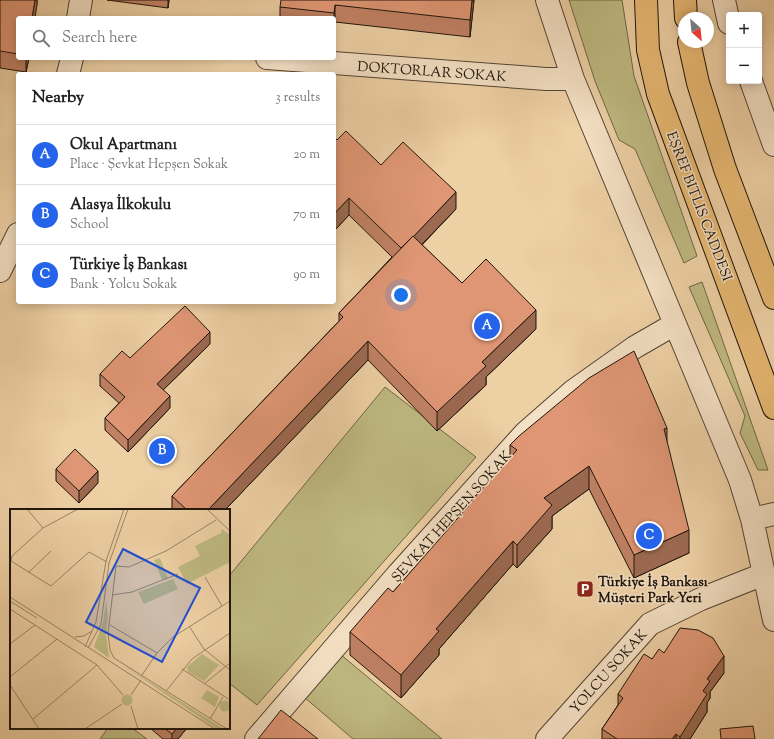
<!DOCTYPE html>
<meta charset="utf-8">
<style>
:root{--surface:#fff;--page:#f6f6f6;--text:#222;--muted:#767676;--line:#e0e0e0;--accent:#2563eb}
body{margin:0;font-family:"Sorts Mill Goudy",serif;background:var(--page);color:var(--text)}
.controls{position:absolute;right:12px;top:12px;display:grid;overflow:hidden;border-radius:4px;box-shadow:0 2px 10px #0003}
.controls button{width:36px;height:36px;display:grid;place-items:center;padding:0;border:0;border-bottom:1px solid var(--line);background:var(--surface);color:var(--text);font:20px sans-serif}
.compass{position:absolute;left:678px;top:12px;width:36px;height:36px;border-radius:50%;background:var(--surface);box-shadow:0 2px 10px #0003;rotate:153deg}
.you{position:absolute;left:401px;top:295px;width:14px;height:14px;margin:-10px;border:3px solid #fff;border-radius:50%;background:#1a73e8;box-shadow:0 0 0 6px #1a73e833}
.badge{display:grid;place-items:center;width:26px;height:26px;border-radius:50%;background:var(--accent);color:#fff;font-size:13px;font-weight:700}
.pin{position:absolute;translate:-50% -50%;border:2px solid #fff;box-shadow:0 1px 4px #0006}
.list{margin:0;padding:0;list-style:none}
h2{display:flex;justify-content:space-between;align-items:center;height:52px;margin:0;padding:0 16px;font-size:17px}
h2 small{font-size:13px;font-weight:400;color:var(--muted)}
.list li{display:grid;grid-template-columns:26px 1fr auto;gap:12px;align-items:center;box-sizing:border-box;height:60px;padding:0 16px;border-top:1px solid var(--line)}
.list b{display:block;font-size:15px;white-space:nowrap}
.list p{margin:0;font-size:13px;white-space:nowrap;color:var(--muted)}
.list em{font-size:13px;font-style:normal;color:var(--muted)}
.icon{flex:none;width:22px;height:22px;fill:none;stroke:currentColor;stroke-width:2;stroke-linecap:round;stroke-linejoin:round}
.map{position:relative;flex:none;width:774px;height:739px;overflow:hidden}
.search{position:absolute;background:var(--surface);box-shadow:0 2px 10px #0003;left:16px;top:16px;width:320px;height:44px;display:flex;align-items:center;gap:10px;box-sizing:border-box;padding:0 14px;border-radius:4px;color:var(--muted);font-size:15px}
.panel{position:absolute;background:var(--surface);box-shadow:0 2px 10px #0003;left:16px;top:72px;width:320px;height:232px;border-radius:4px}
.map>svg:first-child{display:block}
</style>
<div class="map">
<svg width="774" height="739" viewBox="0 0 774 739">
<rect width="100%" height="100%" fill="#eed0a5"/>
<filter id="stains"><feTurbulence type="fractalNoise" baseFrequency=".005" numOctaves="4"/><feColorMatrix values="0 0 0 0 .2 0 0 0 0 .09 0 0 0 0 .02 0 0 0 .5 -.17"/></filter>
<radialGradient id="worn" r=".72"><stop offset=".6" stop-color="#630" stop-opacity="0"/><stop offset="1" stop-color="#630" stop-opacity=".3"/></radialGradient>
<!-- green -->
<path fill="#bfb981" stroke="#6e6746" d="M569 0H622L634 76 697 256 684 263 635 149 619 140 595 81Z
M702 282 768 470H758L740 433 745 416 689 287Z
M385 387 476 457 257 705 229 683V576Z
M334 649 442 739H353L297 691Z
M108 728H132L147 739H100Z"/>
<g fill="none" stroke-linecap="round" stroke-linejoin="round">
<!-- minor casing -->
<g stroke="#524432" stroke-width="24">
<path id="minor" d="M547 0 573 79 740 480 752 519 774 620
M724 0 729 23
M78 18 81 0
M267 58 546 79H573
M68 74 72 58
M751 81 774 145
M0 271 18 234
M752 519 774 514
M256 739 398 574 525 433 573 391 635 347 675 324
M547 739 650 624 701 599 764 574"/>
</g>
<!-- major casing -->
<g stroke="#1e150b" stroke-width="24">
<path id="major" d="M646 0 648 50 658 94 774 408
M685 0 686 18
M689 42 698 83 725 169 774 298"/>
</g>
<!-- minor -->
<use href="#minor" stroke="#f4e0c4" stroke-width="22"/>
<!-- major -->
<use href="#major" stroke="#e7b872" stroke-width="22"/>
</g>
<!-- wall -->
<path fill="#c08164" stroke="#1e150b" d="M0 0H37V5L18 18V58H29L26 72 0 68Z
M107 0H169L168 8Z
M474 0 470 37 335 22 334 30V18H280V7Z
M334 137 337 140 381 165 456 209 422 245 462 283 536 329 486 377V385L437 431 368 360 225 510H172V496L339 321V313L392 257 349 215 334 231Z
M210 344 163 390 170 408 128 452 105 430V418L119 403 100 386V374L130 358Z
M667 442 689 553 634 578 589 489 552 516V529L517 568 513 564 439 649V655L401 698 350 655V632L393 592 470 505V502L510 457V445Z
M56 469 98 483 79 503 56 481Z
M664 653 724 673 710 692V698L707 703V712L690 739H602V729L618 705V694L652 659Z
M150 728H187L178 739H163Z"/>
<!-- shaded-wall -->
<path fill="#9c6951" stroke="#1e150b" d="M35 0H37V5L35 18H32Z
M168 0H169L168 8Z
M472 0H474L470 37V20Z
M335 5V22L334 30V13Z
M26 58H29L26 72Z
M456 192V209L401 266V249Z
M349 198V215L334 231V214Z
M536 310V329L486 377V385L437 431V412L482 362Z
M210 332V344L157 396V384Z
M368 341V360L225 510H208Z
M170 396V408L128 452V440Z
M667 428V451L664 429Z
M589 466V489L552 516V529L517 568V545L544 498Z
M98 471V483L79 503V491Z
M689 530V553L634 578V555Z
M513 541V564L439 649V655L401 698V675L436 629Z
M724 656V673L710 692V698L707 703V712L690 739H680V737L703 691 707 679Z
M177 728H187L178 739H172V734Z
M676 734V739H672Z"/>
<!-- building -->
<path fill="#df9674" stroke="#1e150b" d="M0 0H35L32 18H18V54L0 51Z
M281 0H472L470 20 335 5 334 13 280 7Z
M346 131 381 165 403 142 456 192 413 237V236L401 248 349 198 334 214V137L337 140Z
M413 236 462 283 486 259 536 310 482 362 486 366 437 412 368 341 208 510H187L172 496 343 317 339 313Z
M185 306 210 332 157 384 170 396 128 440 105 418 125 397 100 374 122 351 130 358Z
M634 351 667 428 664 429 689 530 634 555 589 466 544 498 552 505 517 545 513 541 436 629 439 631 401 675 350 632 388 588 393 592 471 503 470 502 517 450 510 445 519 436 589 378Z
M75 449 98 471 79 491 56 469Z
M680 628 698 630 713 638 724 656 707 679 710 681 703 691 707 694 680 737 676 734 672 739H617L602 729 623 698 618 694 644 654 652 659 659 649 664 653Z
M281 710 318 739H258Z
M753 726 755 739H721L720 729Z
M164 728H177L172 734Z"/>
<!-- icons -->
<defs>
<g id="parking-square" transform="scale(0.9)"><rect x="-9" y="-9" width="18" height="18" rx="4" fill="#8f2418" stroke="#f4e0c4"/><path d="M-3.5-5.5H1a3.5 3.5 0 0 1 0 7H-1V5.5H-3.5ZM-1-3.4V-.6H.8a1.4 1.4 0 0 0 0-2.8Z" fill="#fff"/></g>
</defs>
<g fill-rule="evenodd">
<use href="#parking-square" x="585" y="589"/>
</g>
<g text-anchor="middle" stroke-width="3" stroke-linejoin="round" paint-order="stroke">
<!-- street labels -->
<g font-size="14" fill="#1e150b" stroke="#f4e0c4">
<text transform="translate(432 71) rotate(4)" y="5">DOKTORLAR SOKAK</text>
<text transform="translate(700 206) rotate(69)" y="5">EŞREF BITLIS CADDESI</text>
<text transform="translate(451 516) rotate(-48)" y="5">ŞEVKAT HEPŞEN SOKAK</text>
<text transform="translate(608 671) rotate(-48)" y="5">YOLCU SOKAK</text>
</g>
<!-- poi labels -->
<g font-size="14" font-weight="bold" fill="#1e150b" stroke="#f4e0c4" text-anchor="start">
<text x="598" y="586">Türkiye İş Bankası<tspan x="598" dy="16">Müşteri Park Yeri</tspan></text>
</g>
</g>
<!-- overview -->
<g transform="translate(10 509)">
<rect width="220" height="220" fill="#eed0a5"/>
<path d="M212 20 220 26V53L177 75 168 58 190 47 185 37 211 24ZM150 49 158 69 152 71 144 51ZM163 70 168 80 134 95 128 83ZM96 92 98 107 96 125 99 149 84 138 93 113ZM192 145 209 156 194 172 178 163 177 158ZM110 154 214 220H207ZM197 181 209 188 205 198 191 189ZM111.5 191a5.5 5.5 0 1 1 11 0a5.5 5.5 0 1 1-11 0ZM209.5 197a5.5 5.5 0 1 1 11 0a5.5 5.5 0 1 1-11 0Z" fill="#bfb981"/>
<path fill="none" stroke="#9b8567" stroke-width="1" d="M17 0 33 19M68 0 33 19 2 47 1 52 41 77 79 43 97 53M197 0 220 22M206 11 156 42 119 58 106 57 98 124 100 141 104 149 217 220M18 64 41 42M195 68 212 97M102 86 122 83 168 65M0 88 205 220M0 92 27 109M0 100 87 156 113 186M100 116 147 144M179 117 194 140 220 161M65 128 74 127 82 122M0 135 25 116M75 138 86 113 96 52 114 0M78 139 91 115 99 54 118 0M172 160 220 191M132 166 147 144 163 128 220 92M0 168 47 130M194 175 220 154M0 176 29 220M157 181 182 150 220 124M121 186 131 171M121 197 128 220M23 210 87 156M200 210 213 188M75 220 112 195"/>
<path fill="#1d4ed8" fill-opacity="0.15" stroke="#1d4ed8" stroke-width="2" d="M113 40 190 79 152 153 76 113Z"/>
<rect width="220" height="220" fill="none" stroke="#1e150b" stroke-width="2"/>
</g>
<rect width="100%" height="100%" filter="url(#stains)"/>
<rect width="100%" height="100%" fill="url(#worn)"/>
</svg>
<div class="controls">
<button>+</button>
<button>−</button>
</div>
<svg class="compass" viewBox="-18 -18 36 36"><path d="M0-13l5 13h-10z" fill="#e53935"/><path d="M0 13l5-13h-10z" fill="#767676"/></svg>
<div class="you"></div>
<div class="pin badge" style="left:487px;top:326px">A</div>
<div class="pin badge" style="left:162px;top:451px">B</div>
<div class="pin badge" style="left:649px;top:536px">C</div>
<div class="search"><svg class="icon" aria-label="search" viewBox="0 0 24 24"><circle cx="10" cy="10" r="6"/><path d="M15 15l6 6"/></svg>Search here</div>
<section class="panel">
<h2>Nearby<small>3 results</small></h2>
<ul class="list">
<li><span class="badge">A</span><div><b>Okul Apartmanı</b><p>Place · Şevkat Hepşen Sokak</p></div><em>20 m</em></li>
<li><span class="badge">B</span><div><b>Alasya İlkokulu</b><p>School</p></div><em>70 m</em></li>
<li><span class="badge">C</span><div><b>Türkiye İş Bankası</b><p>Bank · Yolcu Sokak</p></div><em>90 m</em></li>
</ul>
</section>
</div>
